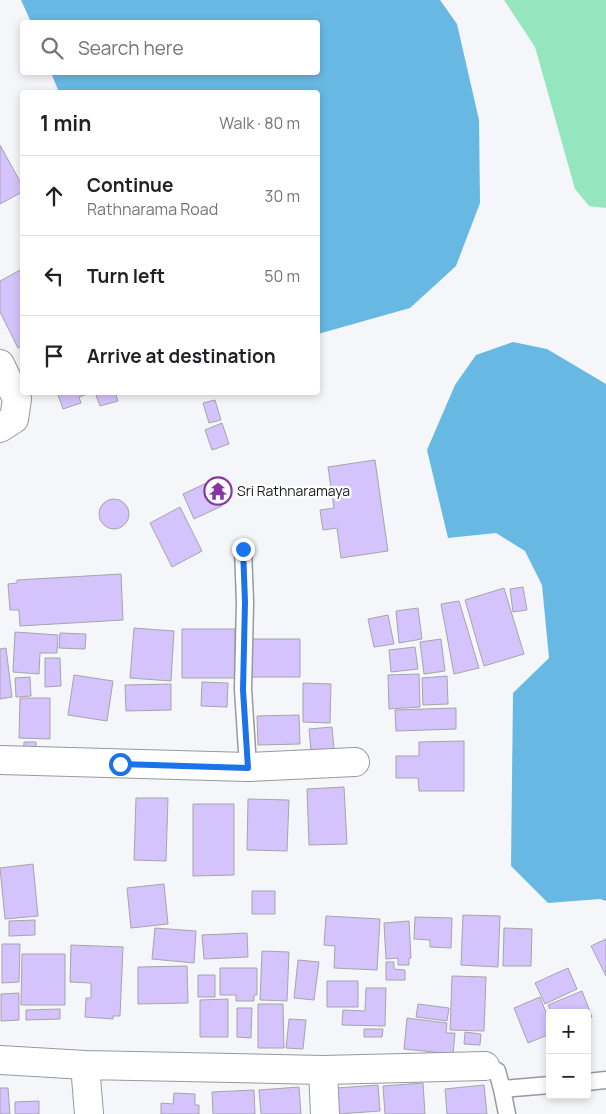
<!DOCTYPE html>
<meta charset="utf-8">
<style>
:root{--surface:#fff;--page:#f2f2f2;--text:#202124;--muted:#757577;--line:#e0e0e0}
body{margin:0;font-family:Manrope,sans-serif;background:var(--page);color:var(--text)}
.controls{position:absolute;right:15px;bottom:15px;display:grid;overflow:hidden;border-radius:5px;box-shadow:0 2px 8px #0003}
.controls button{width:45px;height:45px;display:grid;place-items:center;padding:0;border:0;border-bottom:1px solid var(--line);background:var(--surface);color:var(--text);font:25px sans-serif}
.stop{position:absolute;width:15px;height:15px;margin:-11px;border:4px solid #1a73e8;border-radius:50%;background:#fff}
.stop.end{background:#1a73e8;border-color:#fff;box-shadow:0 1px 5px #0008}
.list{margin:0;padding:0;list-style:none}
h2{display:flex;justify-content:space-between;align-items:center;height:65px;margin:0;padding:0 20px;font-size:21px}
h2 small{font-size:16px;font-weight:400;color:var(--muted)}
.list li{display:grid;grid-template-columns:32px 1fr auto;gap:15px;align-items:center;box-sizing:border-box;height:80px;padding:0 20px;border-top:1px solid var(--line)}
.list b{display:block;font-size:19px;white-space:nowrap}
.list p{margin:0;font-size:16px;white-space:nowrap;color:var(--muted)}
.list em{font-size:16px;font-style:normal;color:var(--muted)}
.icon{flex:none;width:28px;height:28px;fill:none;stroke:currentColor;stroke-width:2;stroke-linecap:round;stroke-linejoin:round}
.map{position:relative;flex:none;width:606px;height:1114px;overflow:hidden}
.search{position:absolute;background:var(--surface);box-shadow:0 2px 8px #0003;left:20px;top:20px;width:300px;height:55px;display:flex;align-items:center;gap:12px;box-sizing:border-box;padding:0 18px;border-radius:5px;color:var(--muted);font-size:19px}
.panel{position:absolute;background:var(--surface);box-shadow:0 2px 8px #0003;left:20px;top:90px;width:300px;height:305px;border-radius:5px}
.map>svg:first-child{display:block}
</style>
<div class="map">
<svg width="606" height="1114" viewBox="0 0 606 1114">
<rect width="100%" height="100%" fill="#f4f6f9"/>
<!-- green -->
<path fill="#95e6be" d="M504 0H606V208L589 206 575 189 535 47Z"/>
<!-- water -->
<path fill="#67b9e3" d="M21 0H440L457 24 479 120 480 203 456 266 410 308 318 334V92H59L51 73 318 72V22H31Z
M513 342 547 349 606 384V901L600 899 548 903 511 866 513 693 549 658 542 585 525 551 496 533 448 538 427 450 455 385 476 355Z"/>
<!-- building -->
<path fill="#d4c3fc" stroke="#a6a5a8" d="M0 145 22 185V192L0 204Z
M22 269V346L18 348 0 312V281Z
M57 392H93L79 397 81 403 63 409Z
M105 392H115L118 401 100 406 96 395Z
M215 400 221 420 209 423 203 403Z
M222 423 229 444 212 450 205 430Z
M375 460 388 551 341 558 337 528 323 530 320 510 334 508 328 467Z
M211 481 222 506 194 519 183 494Z
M99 514a15 15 0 1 1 30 0a15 15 0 1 1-30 0Z
M180 507 202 551 172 567 150 523Z
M121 574 123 620 20 626 19 610H10L8 584 17 583V580Z
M523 587 527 610 513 612 510 589Z
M504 588 524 654 484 666 465 600Z
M459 601 479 668 454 674 441 604Z
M418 608 422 639 399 643 396 611Z
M388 615 394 644 374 647 368 619Z
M134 628 174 631 171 681 130 678Z
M182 629H235V678H182Z
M15 632 58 635 57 653H40L39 674 13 672Z
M60 633 86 634 85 649 59 648Z
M249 639H300V677H248Z
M441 639 445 671 424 674 420 642Z
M415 647 418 669 391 672 389 650Z
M6 648 12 697 0 699V649Z
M45 658H60L61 686 45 687Z
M419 674 420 707 389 709 388 675Z
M74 675 113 681 107 721 68 715Z
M447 676 448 704 423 705 422 678Z
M30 677 31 696 16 697 15 678Z
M202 682 228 683 227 707 201 706Z
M303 683 331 684 330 723 303 722Z
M171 684V710L126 711 125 685Z
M20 698H50V739L19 738Z
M456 708V729L396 731 395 710Z
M299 715 300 744 258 745 257 716Z
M332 727 334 749 311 751 309 729Z
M464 741V791H419L418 778H396V756H419V742Z
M24 742H36V759H23Z
M344 787 347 844 309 845 307 789Z
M136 798H168L166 861 134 860Z
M248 799 289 800 287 851 247 850Z
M193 804H234V875L193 876Z
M33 864 38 916 5 919 0 868Z
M164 884 168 924 131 928 127 888Z
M252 891H275V914H252Z
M463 915 500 916 498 967 461 965Z
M326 916 380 919 377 970 334 968 335 946 324 945Z
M415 917 452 918 451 948 430 947V940L414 939Z
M35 920V935L9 936V921Z
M409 921 411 958H409V965H398V958L386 959 384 923Z
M155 928 196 931 194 963 152 959Z
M504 928 532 929 531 966H503Z
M247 933 248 957 204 959 202 935Z
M606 939V976L591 946Z
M2 944H20L19 982 2 983Z
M71 945 123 947 120 1016H113V1019L85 1017 86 998H91V983L70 982Z
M262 951 289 952 287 1001 260 1000Z
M22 954H65V1005H21Z
M298 960 319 962 314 1000 294 998Z
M386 962H394V969L405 970V980H386Z
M187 966 188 1003 138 1004V967Z
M220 968H257V995H254V1001H236V995H220Z
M568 968 577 989 545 1004 535 983Z
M198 975H215V997H198Z
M452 976 486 977 484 1031 450 1030Z
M327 981H358V1007H327Z
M366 988H386L385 1026 342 1025 343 1010 365 1011Z
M582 991 592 1017 587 1019V1013H552L548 1005Z
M19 993V1020L1 1021V994Z
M540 997 550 1023V1034L528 1043 514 1008Z
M228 999V1037H200V1000Z
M258 1004H283L284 1048H258Z
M418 1004 449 1008 447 1021 416 1017Z
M237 1008H252L251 1038 237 1037Z
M60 1009V1019L26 1020V1010Z
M407 1018 447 1023 446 1033H455L453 1054 404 1049Z
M289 1019 306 1020 303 1049 286 1048Z
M364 1029H383L382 1037H364Z
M465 1032 481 1034 480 1045 464 1044Z
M423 1083 425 1114H385L383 1086Z
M378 1085 380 1111 338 1114 337 1088Z
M484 1085 487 1114H447L445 1089Z
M299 1087 301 1114H261L259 1090Z
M0 1088H8L10 1114H0Z
M254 1090 255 1114H213L212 1092Z
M174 1093 195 1094V1105H199V1114H161V1103L173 1104Z
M39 1101V1114H15V1102Z"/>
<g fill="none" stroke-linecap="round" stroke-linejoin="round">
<!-- service casing -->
<g stroke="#97999c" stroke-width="19">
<path id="service" d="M243 549 245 602 243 689 248 767
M485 1066 497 1071 502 1089 507 1114
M587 1082 606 1080
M502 1089 550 1085"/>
</g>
<!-- minor casing -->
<g stroke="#97999c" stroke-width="30">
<path id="minor" d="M0 364 17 399 14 419 0 428
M0 760 248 767 355 762
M0 1060 85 1065
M323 1070 325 1114
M89 1114 85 1065 323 1070 485 1066"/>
</g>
<!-- service -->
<use href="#service" stroke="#fff" stroke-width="16"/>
<!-- minor -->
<use href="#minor" stroke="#fff" stroke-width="28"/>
</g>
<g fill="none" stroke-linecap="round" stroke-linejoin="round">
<!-- route -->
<path stroke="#1a73e8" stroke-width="6" d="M120 764 248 768 243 690 245 602 243 549"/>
</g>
<!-- icons -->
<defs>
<g id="temple-ring" transform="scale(1.4375)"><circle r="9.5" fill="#fff" stroke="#8835a4" stroke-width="1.5"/><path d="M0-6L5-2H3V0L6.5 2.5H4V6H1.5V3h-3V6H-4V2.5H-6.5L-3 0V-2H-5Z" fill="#8835a4"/></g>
</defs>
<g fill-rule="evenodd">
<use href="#temple-ring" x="218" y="491"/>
</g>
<g text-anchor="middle" stroke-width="4.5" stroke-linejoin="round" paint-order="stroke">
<!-- poi labels -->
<g font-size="14" fill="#171819" stroke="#fff" text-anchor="start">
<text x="237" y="496">Sri Rathnaramaya</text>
</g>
</g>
</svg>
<div class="controls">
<button>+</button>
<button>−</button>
</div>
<div class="stop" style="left:120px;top:764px"></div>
<div class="stop end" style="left:243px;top:549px"></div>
<div class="search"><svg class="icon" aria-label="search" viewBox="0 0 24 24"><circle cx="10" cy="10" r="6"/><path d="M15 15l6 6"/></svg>Search here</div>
<section class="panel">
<h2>1 min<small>Walk · 80 m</small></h2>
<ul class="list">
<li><svg class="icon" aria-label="ahead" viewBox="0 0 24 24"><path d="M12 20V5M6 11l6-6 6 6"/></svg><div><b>Continue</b><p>Rathnarama Road</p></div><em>30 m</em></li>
<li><svg class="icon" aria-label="left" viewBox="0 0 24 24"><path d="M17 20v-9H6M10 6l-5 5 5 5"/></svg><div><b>Turn left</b></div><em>50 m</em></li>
<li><svg class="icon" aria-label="arrive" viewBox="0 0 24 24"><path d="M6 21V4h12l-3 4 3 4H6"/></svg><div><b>Arrive at destination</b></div></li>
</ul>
</section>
</div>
